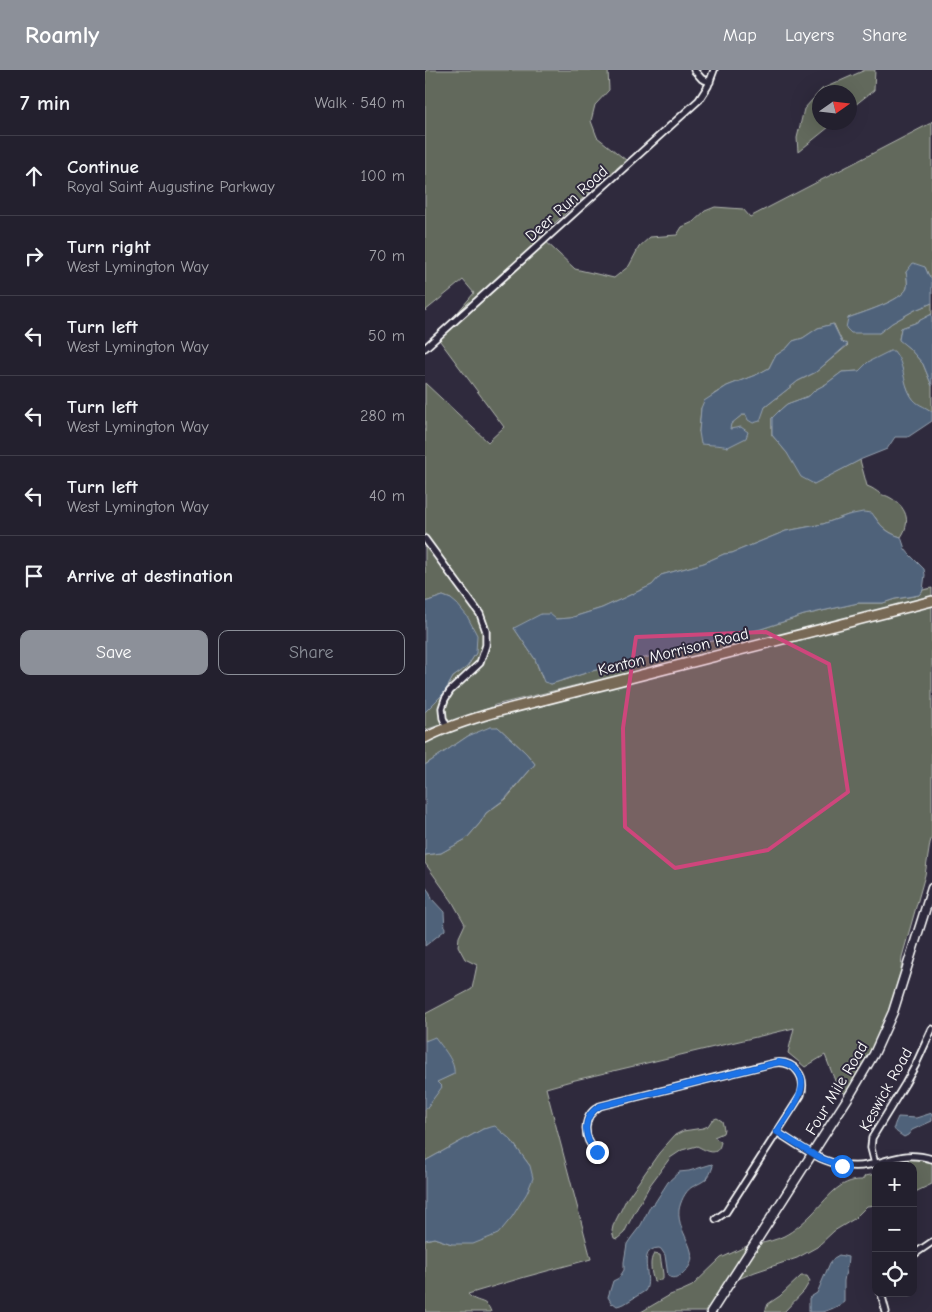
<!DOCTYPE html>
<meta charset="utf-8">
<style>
:root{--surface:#23202e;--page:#2f2d3a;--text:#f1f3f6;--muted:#a3a3aa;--line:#403e4a;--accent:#8c9099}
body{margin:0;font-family:"Comic Neue",sans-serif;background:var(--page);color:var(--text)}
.controls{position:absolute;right:15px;bottom:15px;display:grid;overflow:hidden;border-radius:10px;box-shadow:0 5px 20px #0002}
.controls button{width:45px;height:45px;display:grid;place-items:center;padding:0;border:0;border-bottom:1px solid var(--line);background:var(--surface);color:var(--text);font:25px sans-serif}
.compass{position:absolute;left:387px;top:15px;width:45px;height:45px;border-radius:50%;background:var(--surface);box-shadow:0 5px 20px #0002;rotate:76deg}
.stop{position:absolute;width:15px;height:15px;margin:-11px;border:4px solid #1a73e8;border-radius:50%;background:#fff}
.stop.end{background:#1a73e8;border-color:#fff;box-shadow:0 1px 5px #0008}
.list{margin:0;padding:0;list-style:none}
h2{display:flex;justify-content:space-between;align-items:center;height:65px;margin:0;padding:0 20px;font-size:21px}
h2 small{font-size:16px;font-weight:400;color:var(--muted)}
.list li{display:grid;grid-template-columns:32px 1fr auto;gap:15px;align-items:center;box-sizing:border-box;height:80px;padding:0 20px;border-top:1px solid var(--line)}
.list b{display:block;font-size:19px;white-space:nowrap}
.list p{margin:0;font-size:16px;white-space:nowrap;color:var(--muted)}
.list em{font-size:16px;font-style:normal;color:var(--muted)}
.actions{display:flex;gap:10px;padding:15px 20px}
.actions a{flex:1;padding:11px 0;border:1px solid var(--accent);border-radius:10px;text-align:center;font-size:18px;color:var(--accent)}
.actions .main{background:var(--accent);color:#fff}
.icon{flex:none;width:28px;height:28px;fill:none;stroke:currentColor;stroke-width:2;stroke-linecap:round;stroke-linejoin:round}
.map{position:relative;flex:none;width:507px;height:1242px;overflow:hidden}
header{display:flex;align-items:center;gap:30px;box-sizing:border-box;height:70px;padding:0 25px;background:var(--accent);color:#fff}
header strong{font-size:24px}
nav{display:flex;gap:28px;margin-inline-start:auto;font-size:18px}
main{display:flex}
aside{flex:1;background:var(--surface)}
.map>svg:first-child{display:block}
</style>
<header>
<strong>Roamly</strong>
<nav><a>Map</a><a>Layers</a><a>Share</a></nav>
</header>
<main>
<aside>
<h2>7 min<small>Walk · 540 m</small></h2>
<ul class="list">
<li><svg class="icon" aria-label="ahead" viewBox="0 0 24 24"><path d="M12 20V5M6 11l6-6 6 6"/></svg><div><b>Continue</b><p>Royal Saint Augustine Parkway</p></div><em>100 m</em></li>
<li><svg class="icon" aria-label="right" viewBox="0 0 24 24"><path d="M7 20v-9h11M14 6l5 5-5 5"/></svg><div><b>Turn right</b><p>West Lymington Way</p></div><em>70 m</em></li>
<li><svg class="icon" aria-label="left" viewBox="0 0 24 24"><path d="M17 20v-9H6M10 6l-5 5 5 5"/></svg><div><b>Turn left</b><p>West Lymington Way</p></div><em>50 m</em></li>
<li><svg class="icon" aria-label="left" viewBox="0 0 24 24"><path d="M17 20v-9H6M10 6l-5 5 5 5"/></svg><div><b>Turn left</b><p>West Lymington Way</p></div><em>280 m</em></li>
<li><svg class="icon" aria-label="left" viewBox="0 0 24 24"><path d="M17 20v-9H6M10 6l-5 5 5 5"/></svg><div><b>Turn left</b><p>West Lymington Way</p></div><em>40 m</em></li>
<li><svg class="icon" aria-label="arrive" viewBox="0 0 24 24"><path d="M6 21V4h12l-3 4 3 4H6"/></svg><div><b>Arrive at destination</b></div></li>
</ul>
<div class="actions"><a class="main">Save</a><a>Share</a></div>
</aside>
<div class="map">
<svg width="507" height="1242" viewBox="0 0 507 1242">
<rect width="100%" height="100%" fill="#2f2a3d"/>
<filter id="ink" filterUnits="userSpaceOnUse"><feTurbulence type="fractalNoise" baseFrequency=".02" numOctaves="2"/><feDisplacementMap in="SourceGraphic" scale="10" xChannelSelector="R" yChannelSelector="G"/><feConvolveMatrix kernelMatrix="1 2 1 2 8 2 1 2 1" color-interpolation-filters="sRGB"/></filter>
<g filter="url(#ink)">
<!-- green -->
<path fill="#62695c" stroke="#b0b4ae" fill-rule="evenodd" d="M2 0H183L184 20 170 35 166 51 172 67 201 90 115 166 150 199 189 208 204 196 214 177 225 167 252 165 257 157 268 152 280 141 290 137 318 139 325 147 506 53 507 51V210L503 204 500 197 481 202C482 207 483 213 482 218 477 231 436 243 423 248L454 263 467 253 490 240 507 233V244L490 253 476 258 474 269 484 278 498 294 507 316V342C503 338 498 338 493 334 483 327 479 311 477 298L443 292 434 301 417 302 401 314 390 320 384 326 362 334 355 340 347 348V365L388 414 435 390 442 416C448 418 451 421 456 424 461 427 458 424 464 427 481 436 487 451 476 467 465 464 456 457 450 447L423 445 398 454 361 461 307 483 299 484 279 493 236 505 227 515 177 538 145 548 131 549 89 558 110 589 117 608 126 614 167 601 336 559 379 545 433 533H458L470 529 484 527 494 525 498 520 507 518V529L70 635 65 638 0 660V642L19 623 28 607 42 597 51 583 26 529 18 526 0 532V478L9 476 0 464V313L63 372 79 357 12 267 49 223 38 210 0 241V2ZM409 254 417 272 423 275 391 302 373 311 340 337 321 345H317L305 354 303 377 274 362 276 338 289 324 302 316 333 304 344 298 350 286 362 278 368 271 378 268 393 258Z
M440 0H450L449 20 425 39 424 22H394V52L409 53 373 82 372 68 379 39 397 19Z
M507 534V767L505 773 500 805 477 887 475 911 465 942 455 967 422 1024 414 1021 400 985 380 997 363 983 369 958 146 1011 121 1018 166 1189 100 1207 43 1224C51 1234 62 1228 66 1242H0V1170L9 1168 27 1174 105 1096 86 1070 70 1057 58 1059 0 1091V1040L16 1017 11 1012 29 1004 2 970 0 971V944L47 919 52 895 40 889 33 876 34 867 40 854 27 831 0 793V785L16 783 41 769 55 753 61 743 81 729 110 694 101 683 73 657 43 666 0 695V672L38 654Z
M292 1048 297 1051 299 1059 298 1063 289 1067 296 1072C293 1088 282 1081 272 1076L257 1080 245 1088 225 1115 206 1149 199 1163 192 1169 189 1168 187 1161 188 1156 201 1130 234 1083 250 1065 258 1061 278 1058 283 1056 287 1050Z
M486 1088 507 1092V1114L488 1123V1096H467L478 1089Z
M451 1104V1135L442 1136 429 1149 409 1161 392 1177 372 1188 330 1202 311 1210 303 1222 333 1174C342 1172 351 1170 359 1166 369 1161 379 1152 387 1144 402 1129 414 1109 437 1110L440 1106Z
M322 1176H325L285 1240 281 1242H216L245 1225 256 1221 267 1216 296 1188Z
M229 1184 235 1185 238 1204V1209L236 1210 229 1211C226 1203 224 1190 229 1184Z
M376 1206H382L385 1211 379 1221 359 1242H340L343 1234 355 1226Z"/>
<!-- water -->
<path fill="#4f627a" stroke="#95a1af" d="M488 193 500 197 503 204 507 210V233L490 240 467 253 454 263H426L421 258 423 248C436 243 477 231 482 218 483 213 482 207 481 202Z
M507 244V316L498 294 484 278 474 270 476 258 490 253Z
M408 254 417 272 423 274 391 302 373 311 340 337 335 351 328 353 323 350 321 345H317L306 354 305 359 316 357 323 362 321 368 303 377C297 375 284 375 276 374L274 362 276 338 279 331 302 316 333 304 344 298 350 286 362 278 368 271 378 268 393 258Z
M465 281H469C480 294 477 311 486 326 492 336 499 335 507 342V351L483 367H470L462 379 437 389 389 414 376 407 362 383 347 365V348L355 340 362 334 384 326 390 320 401 314 417 302 434 301 443 292Z
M438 442 447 443C455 455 461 463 476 467L480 479 485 485 499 499 500 505 498 520 494 525 470 529 458 533H433L379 545 336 559 167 601 126 614 119 612 110 589 89 558 116 544H125L131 549 145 548 177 538 227 515 236 505 279 493 299 484 307 483 361 461 398 454 423 445Z
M18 526 26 529 32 534 42 546 52 565 51 583 42 597 28 607 19 623 0 642V532Z
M65 657H73L101 683 110 694 80 729 61 743 55 753 41 769 16 783 0 785V695L43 666Z
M0 816 5 823 7 829 19 842 20 860 0 876Z
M10 967C17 977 31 992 29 1004L12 1012 17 1017 0 1040V971Z
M507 1043V1051L487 1060 483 1065 479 1067C467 1059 467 1060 473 1047L491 1048Z
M70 1056 86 1070 105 1096 108 1108 102 1123 87 1147 73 1164 48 1174H27L9 1168 0 1170V1091L58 1059Z
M287 1094 288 1096C284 1110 279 1111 267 1117 260 1121 255 1133 254 1140 251 1165 282 1185 257 1204 253 1208 248 1209 243 1206L240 1185 236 1179 234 1178C210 1179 229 1209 220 1221L199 1234 192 1236 188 1233 187 1234 183 1227 188 1211 194 1208 199 1200V1192L202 1174 206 1168 216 1155 226 1135 229 1134 243 1112 254 1102 264 1101Z
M414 1185 423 1187C423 1196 420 1203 419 1211 419 1218 419 1225 419 1232 414 1236 402 1241 397 1242 393 1242 388 1242 384 1242V1228L392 1223 405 1193 409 1188Z"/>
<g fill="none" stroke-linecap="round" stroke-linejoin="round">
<!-- street casing -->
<g stroke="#fff" stroke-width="9">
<path id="street" d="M269 0 277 9 285 12
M0 278 274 30 283 16 289 0
M0 469 55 544 61 561V575L55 593 25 621 20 629 17 638 18 648 22 657
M352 1062C380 1080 408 1102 443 1095 469 1090 479 1081 507 1089
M172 1082C157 1068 157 1046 175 1036L349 993C369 990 382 1006 376 1025L301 1142 291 1149
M450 1094 446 1078 447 1068 480 1014 490 996 507 959
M488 1185 507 1172
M456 1223 461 1242"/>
</g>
<!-- secondary casing -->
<g stroke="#fff" stroke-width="11">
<path id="secondary" d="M286 1242 426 1023 449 984 468 942 507 818"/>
</g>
<!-- primary casing -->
<g stroke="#fff" stroke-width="12">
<path id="primary" d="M0 668C23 656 46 649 71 642L507 531"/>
</g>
<!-- street -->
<use href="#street" stroke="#2f2a3d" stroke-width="5.5"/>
<!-- secondary -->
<use href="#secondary" stroke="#2f2a3d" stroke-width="8"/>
<!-- primary -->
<use href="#primary" stroke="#776954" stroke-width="9"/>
</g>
</g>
<g fill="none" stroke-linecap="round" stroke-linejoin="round" filter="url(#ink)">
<!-- route -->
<path stroke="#1a73e8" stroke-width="6" d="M172 1082C157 1068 157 1046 175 1036L354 992C362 993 369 995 374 1003 385 1020 362 1046 352 1062L395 1088 417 1096"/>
</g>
<!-- marked area -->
<path fill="#ce467c" fill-opacity="0.2" stroke="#ce467c" stroke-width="4" stroke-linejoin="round" d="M341 562 404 594 423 722 343 780 250 798 200 757 198 658 211 567Z"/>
<g text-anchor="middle" stroke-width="4" stroke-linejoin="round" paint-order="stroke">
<!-- street labels -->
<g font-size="16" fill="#fff" stroke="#2f2a3d">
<text transform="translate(141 133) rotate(-42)" y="6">Deer Run Road</text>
<text transform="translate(248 581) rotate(-14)" y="6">Kenton Morrison Road</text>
<text transform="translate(411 1018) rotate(-59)" y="6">Four Mile Road</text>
<text transform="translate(460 1019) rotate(-61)" y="6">Keswick Road</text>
</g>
</g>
</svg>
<div class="controls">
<button>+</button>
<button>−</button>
<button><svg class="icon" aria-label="locate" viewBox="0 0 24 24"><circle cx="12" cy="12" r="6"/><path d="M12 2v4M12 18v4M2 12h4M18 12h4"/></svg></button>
</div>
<svg class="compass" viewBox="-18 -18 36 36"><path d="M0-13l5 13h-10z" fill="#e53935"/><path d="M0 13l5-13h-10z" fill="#a3a3aa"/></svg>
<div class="stop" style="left:417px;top:1096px"></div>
<div class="stop end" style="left:172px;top:1082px"></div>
</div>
</main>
